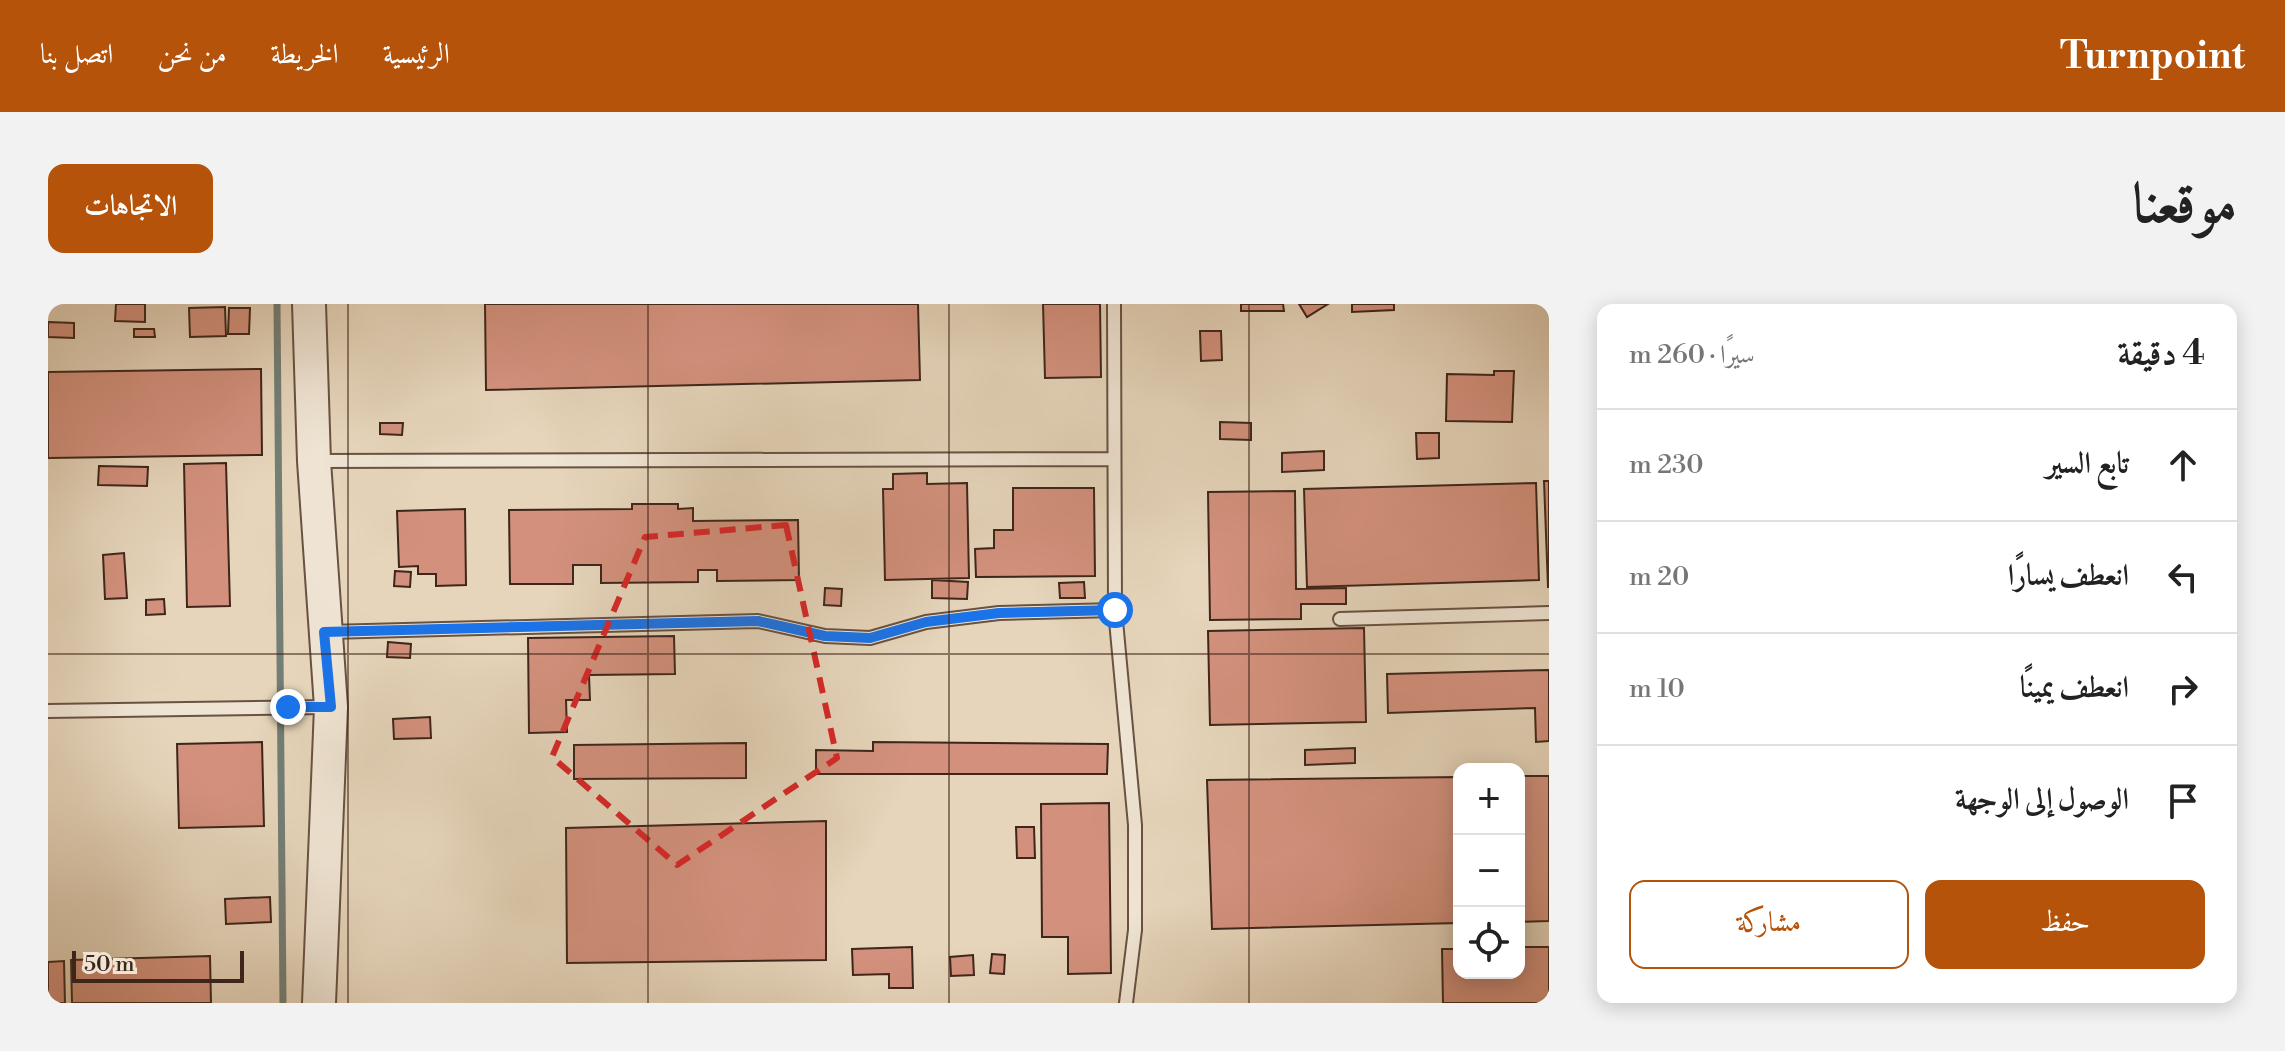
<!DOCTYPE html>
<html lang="ar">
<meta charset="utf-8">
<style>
:root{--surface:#fff;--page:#f2f2f2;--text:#222;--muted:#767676;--line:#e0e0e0;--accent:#b45309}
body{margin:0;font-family:"Libre Bodoni",Amiri,serif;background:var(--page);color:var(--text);direction:rtl}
.controls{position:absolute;right:24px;bottom:24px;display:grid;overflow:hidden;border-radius:16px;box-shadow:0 4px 20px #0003}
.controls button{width:72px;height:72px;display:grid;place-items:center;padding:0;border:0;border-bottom:2px solid var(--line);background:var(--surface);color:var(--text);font:40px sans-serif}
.scale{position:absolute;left:24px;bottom:20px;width:172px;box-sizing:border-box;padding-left:8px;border:4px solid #3e261a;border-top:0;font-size:22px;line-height:28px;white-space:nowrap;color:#3e261a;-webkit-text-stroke:6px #efe4d3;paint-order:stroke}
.stop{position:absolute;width:24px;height:24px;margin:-18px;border:6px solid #1a73e8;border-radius:50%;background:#fff}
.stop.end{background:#1a73e8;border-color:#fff;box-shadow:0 2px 8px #0008}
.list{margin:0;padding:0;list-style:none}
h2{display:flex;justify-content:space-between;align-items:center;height:104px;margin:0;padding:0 32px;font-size:34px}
h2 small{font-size:26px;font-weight:400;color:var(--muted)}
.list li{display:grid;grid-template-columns:52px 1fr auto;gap:24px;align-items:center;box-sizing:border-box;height:112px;padding:0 32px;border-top:2px solid var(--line)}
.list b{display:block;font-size:30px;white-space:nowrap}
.list em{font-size:26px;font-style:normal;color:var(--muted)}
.actions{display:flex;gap:16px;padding:24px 32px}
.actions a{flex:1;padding:18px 0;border:2px solid var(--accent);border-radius:16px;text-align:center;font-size:28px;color:var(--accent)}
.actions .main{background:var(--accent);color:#fff}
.icon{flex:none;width:44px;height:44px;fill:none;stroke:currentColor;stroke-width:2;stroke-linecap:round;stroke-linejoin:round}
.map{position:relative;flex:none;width:1501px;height:699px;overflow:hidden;direction:ltr;border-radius:16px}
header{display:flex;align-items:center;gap:48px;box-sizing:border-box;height:112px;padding:0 40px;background:var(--accent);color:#fff}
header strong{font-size:38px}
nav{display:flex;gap:44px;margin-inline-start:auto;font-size:28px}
.intro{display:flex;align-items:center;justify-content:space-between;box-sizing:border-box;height:192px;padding:0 48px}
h1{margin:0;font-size:56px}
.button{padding:20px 36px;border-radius:16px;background:var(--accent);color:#fff;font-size:28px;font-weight:700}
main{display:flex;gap:48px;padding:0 48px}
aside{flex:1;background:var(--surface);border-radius:16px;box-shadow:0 4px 20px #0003}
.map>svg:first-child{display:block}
</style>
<header>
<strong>Turnpoint</strong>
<nav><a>الرئيسية</a><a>الخريطة</a><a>من نحن</a><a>اتصل بنا</a></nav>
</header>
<div class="intro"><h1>موقعنا</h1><a class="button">الاتجاهات</a></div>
<main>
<aside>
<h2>4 دقيقة<small>سيرًا · 260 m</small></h2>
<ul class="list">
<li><svg class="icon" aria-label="ahead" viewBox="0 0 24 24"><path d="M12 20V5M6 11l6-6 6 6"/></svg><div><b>تابع السير</b></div><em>230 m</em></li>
<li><svg class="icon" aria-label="left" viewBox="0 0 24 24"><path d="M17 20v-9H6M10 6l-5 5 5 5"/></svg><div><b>انعطف يسارًا</b></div><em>20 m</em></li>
<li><svg class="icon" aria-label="right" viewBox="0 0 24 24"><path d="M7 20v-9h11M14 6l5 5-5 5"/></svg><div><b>انعطف يمينًا</b></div><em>10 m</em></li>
<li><svg class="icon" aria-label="arrive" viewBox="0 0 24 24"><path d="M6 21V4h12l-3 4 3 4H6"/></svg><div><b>الوصول إلى الوجهة</b></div></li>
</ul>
<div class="actions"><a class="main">حفظ</a><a>مشاركة</a></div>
</aside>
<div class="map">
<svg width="1501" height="699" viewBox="0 0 1501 699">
<rect width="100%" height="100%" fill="#e6d5bb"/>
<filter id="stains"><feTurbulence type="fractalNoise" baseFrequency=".0025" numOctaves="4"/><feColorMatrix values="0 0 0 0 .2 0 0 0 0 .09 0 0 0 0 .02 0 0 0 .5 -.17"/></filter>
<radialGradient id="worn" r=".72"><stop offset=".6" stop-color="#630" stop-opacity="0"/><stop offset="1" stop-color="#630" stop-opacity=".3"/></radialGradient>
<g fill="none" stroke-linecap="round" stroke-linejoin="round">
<!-- stream -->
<path stroke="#737e75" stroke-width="7" d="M229 0 235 699"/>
</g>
<!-- building -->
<path fill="#d3917d" stroke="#3e261a" stroke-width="2" d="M68 0H97V18L67 17Z
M437 0H870L872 76 438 86Z
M995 0H1052L1053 73 997 74Z
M1193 0H1235L1236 7H1193Z
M1251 0H1280L1259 13Z
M1304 0H1346V6L1304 8Z
M177 3 178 32 142 33 141 4Z
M181 4H202L201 30H180Z
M0 18 26 19V34L0 33Z
M86 25H106L107 33H86Z
M1152 27H1173L1174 56 1153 57Z
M213 65 214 151 0 154V68Z
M1446 67H1466L1464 118 1398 117 1399 70 1446 71Z
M1172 118 1203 119V136L1172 135Z
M332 119H355L354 131 332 130Z
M1368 129H1391V154L1369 155Z
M1276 147V166L1234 168V149Z
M178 159 182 302 139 303 136 160Z
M51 162 100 163 99 182 50 181Z
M879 169V180L919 179 921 274 837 276 835 185H845V170Z
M1496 177H1501V283H1500Z
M1488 179 1491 276 1259 283 1256 185Z
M965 184H1046L1047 272 928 273 927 245 946 244V226H965Z
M1247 187 1248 285 1298 284V300H1253V315L1162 316 1160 188Z
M584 200H630V205L645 204V217L750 216 751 276 669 277V266H650V278L553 279V261H525V280H462L461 206 584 205Z
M417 205 418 281 388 282V270H370V262L351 263 349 207Z
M76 249 79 294 57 295 55 251Z
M347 267 363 268 362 283 346 282Z
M884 276 920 278 919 295 884 294Z
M1036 278 1037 294H1012L1011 279Z
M777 284 794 285 793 302 776 301Z
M116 295 117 310 98 311V296Z
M1316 324 1318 418 1162 421 1160 327Z
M626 332 627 370 541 371 542 396H518L519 428 481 429 480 334Z
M340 338 363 340 362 354 339 353Z
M1501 366V437L1488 438 1487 404 1340 409 1339 370Z
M382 413 383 434 346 435 345 415Z
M214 438 216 522 131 524 129 440Z
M825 438 1060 440 1059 470H768V446L825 447Z
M698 439V474L526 475V441Z
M1307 444V459L1257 461V446Z
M1471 472H1501V617L1471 618Z
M1411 473V619L1164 625 1159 476Z
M1061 499 1063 669 1020 670V633H994L993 500Z
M778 517V656L519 659 518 524Z
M968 523H986L987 554H969Z
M222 593 223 618 178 620 177 595Z
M864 643 865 684H841V670L805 671 804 645Z
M1471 643H1501V699H1395L1394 645H1411V669H1471Z
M944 650 957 651 956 670 942 669Z
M925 651 926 671 903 672 902 653Z
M162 652 163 699H24L23 656Z
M16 657 17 699H0V658Z"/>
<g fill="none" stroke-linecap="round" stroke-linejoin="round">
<!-- service casing -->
<g stroke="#685242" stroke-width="16">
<path id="service" d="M1066 0 1067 306 1087 521V626L1078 699
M266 157 1066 155
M1292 315 1501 309
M280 328 710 317 777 332 822 334 878 318 951 309 1067 306
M0 407 281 403"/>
</g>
<!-- tertiary casing -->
<g stroke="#685242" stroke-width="36">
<path id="tertiary" d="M261 0 266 157 283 403 271 699"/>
</g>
<!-- service -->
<use href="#service" stroke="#efe4d3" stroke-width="12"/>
<!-- tertiary -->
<use href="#tertiary" stroke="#efe4d3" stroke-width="32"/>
</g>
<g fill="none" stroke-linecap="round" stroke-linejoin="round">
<!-- route -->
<path stroke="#1a73e8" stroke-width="10" d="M240 403H283L276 328 710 317 777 332 822 334 878 318 951 309 1067 306"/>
</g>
<!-- marked area -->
<path fill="none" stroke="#d62828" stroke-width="6" stroke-dasharray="16 10" stroke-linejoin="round" d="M738 221 789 454 629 561 504 453 597 233Z"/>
<!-- grid -->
<path fill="none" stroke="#3e261a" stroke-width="2" stroke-opacity="0.55" d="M300 0V699M600 0V699M901 0V699M1201 0V699M0 350H1501"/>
<rect width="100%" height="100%" filter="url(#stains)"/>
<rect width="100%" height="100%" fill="url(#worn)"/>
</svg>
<div class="controls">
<button>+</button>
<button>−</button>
<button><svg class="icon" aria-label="locate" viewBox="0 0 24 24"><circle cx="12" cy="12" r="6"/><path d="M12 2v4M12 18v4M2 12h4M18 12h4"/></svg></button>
</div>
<div class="scale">50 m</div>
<div class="stop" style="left:1067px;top:306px"></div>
<div class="stop end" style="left:240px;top:403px"></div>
</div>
</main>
